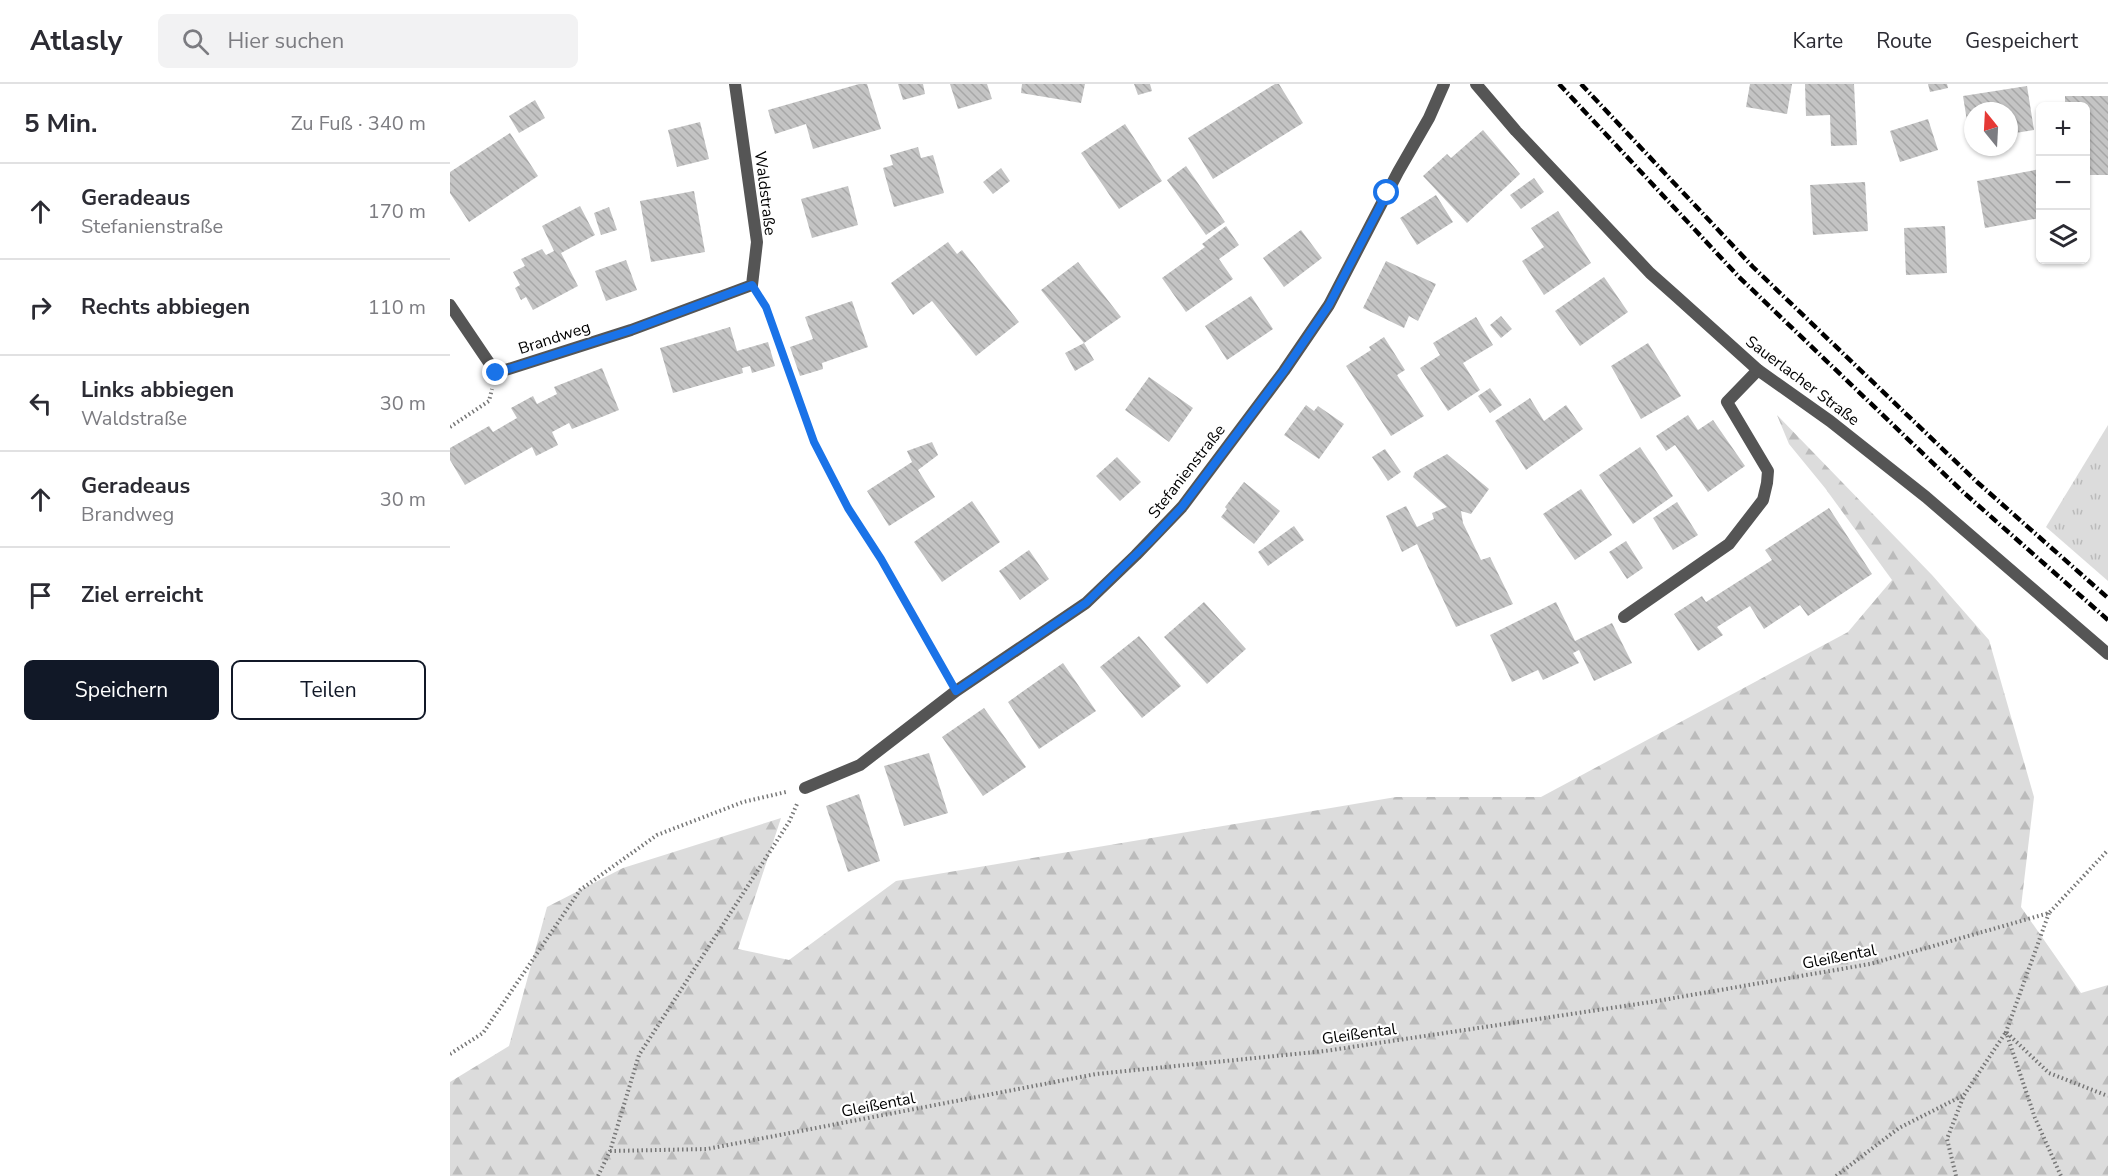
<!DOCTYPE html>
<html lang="de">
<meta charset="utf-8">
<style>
:root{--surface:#fff;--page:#f2f2f3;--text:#2b2b33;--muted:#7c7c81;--line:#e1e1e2;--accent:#111827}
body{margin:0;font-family:"Nunito Sans",sans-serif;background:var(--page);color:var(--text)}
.controls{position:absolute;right:18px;top:18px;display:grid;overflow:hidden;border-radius:9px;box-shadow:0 2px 4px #0004}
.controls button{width:54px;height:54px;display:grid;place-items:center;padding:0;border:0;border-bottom:2px solid var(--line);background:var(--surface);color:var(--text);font:30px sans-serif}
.compass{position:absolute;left:1514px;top:18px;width:54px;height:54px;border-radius:50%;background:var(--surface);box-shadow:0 2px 4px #0004;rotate:342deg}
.stop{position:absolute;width:18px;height:18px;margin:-14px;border:4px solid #1a73e8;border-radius:50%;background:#fff}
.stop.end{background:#1a73e8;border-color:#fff;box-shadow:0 2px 6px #0008}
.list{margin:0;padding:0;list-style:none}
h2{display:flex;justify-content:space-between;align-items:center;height:78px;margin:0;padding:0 24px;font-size:26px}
h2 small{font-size:20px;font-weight:400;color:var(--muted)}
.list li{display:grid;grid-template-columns:39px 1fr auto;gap:18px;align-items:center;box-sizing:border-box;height:96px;padding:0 24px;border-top:2px solid var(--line)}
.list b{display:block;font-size:22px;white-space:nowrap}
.list p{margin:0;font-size:20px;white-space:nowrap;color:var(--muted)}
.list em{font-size:20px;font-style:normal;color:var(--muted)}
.actions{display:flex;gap:12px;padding:18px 24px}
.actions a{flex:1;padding:14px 0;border:2px solid var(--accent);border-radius:9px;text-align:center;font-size:21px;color:var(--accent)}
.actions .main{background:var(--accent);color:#fff}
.icon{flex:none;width:33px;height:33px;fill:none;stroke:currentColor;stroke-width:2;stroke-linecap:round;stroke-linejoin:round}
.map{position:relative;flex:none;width:1658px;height:1092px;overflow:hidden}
header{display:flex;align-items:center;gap:36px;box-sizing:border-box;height:84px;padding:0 30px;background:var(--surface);border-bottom:2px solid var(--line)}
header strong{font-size:28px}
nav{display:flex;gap:33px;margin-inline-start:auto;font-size:21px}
.search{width:420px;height:54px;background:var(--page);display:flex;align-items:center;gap:15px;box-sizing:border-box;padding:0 21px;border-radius:9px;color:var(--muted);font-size:22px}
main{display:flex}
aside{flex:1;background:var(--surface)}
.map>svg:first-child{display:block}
</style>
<header>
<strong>Atlasly</strong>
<div class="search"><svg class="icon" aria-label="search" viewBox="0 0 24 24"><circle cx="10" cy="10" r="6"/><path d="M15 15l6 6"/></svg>Hier suchen</div>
<nav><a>Karte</a><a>Route</a><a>Gespeichert</a></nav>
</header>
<main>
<aside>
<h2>5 Min.<small>Zu Fuß · 340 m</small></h2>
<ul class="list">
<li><svg class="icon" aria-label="ahead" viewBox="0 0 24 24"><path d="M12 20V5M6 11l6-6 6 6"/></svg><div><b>Geradeaus</b><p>Stefanienstraße</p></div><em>170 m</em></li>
<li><svg class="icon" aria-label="right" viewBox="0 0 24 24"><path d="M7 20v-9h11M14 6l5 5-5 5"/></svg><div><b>Rechts abbiegen</b></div><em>110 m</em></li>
<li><svg class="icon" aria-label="left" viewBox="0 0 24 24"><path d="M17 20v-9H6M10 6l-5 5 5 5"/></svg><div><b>Links abbiegen</b><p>Waldstraße</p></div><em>30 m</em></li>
<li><svg class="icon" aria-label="ahead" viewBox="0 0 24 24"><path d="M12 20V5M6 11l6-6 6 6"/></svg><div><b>Geradeaus</b><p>Brandweg</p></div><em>30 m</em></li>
<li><svg class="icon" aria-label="arrive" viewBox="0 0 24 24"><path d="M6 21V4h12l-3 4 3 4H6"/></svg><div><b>Ziel erreicht</b></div></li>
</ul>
<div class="actions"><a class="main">Speichern</a><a>Teilen</a></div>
</aside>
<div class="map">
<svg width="1658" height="1092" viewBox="0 0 1658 1092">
<defs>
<pattern id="forest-firs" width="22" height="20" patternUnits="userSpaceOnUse" patternTransform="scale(1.5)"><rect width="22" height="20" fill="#dcdcdc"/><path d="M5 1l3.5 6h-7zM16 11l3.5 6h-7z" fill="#bbb"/></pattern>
<pattern id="park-tufts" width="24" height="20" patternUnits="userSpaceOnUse" patternTransform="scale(1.5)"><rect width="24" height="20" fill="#dcdcdc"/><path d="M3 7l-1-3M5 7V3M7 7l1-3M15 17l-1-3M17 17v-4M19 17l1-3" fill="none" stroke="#bbb"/></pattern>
<pattern id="building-back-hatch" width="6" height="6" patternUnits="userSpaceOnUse" patternTransform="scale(1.5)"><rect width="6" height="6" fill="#c4c4c4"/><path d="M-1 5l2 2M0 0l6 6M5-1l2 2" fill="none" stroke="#a7a7a7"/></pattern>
</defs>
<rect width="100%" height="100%" fill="#fff"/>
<!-- forest -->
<path fill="url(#forest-firs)" d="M1327 331 1482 491 1539 556 1584 713 1571 823 1631 909 1658 901V1092H0V998L59 962 97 823 173 784 331 734 288 865 339 876 446 797 946 713H1091L1398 548 1442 496 1375 404 1339 360Z"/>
<!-- park -->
<path fill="url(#park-tufts)" d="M1658 341V497L1596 443Z"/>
<!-- building -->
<path fill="url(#building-back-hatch)" d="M409 0H417L431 45 363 65 356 40 325 50 318 26Z
M448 0H473L475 10 453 16Z
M500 0H537L542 15 508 25Z
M572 0H635L631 19 571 9Z
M684 0H700L702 7 688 11Z
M825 0H829L853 39 763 95 738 54Z
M1300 0H1342L1337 30 1296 23Z
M1355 0H1404L1407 61 1381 62 1380 31 1356 32Z
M1478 0H1497L1498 4 1480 8Z
M1577 2 1584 46 1559 50V27H1523V56H1520L1513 12Z
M1615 12H1658V91H1636V22H1615Z
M85 16 95 34 69 49 59 32Z
M1478 35 1488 66 1450 78 1440 47Z
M250 38 259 75 227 83 218 46Z
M675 40 712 97 669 125 631 69Z
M1033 46 1070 90 1017 139 973 92 997 70 1001 74Z
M60 49 88 92 19 138 0 109V88Z
M468 63 471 74 483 71 494 109 444 123 433 84 443 81 440 71Z
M736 82 775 138 756 151 717 96Z
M551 84 560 97 543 110 533 98Z
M1590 85V134L1535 144 1527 97Z
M1084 94 1094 108 1071 125 1060 111Z
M1415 98 1418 147 1363 151 1360 101Z
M398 102 408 141 362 154 351 115Z
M244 107 255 168 201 178 190 117Z
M986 111 1003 138 967 161 950 134Z
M130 122 145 151 111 169 128 202 83 226 76 213 71 216 65 204 70 201 63 188 75 182 71 175 92 165 96 171 104 167 92 142Z
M159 123 167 146 151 151 144 129Z
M1108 127 1141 179 1094 211 1072 177 1094 163 1081 144Z
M776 142 789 161 769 175 783 195 736 228 712 194 755 163 752 160Z
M1495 142 1497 189 1456 191 1454 144Z
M851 146 872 174 834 203 813 174Z
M498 158 507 170 512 166 569 238 526 272 482 217 463 231 441 199Z
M176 176 187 206 156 217 145 187Z
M936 177 986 200 968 237 959 232 954 244 913 224Z
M628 178 671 233 634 259 591 206Z
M1154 193 1178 228 1130 262 1105 227Z
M801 212 823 245 777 276 755 242Z
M402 217 418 263 372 279 373 285 350 292 340 263 363 255 355 233Z
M1051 232 1062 245 1051 254 1040 241Z
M1026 233 1043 261 1013 279 1030 306 998 327 970 284 990 271 983 259Z
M280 243 287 267 318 258 325 282 302 289 300 282 292 284 293 289 223 309 210 264Z
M934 253 955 286 947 291 974 332 941 352 896 282 921 266 919 263Z
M634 259 644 276 625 287 615 269Z
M1198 259 1231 312 1191 335 1161 282Z
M152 284 169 326 122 345 119 339 102 348 108 361 86 372 82 363 15 401 0 376V364L39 342 43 348 67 334 61 324 83 312 87 320 107 310 104 303Z
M699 293 743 324 719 358 675 326Z
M1040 304 1052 321 1040 329 1028 312Z
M1080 314 1094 337 1116 321 1133 345 1076 386 1045 337Z
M856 321 864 327 868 322 894 340 869 375 834 351Z
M1238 331 1248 346 1263 336 1295 382 1258 408 1225 361 1216 367 1206 352Z
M482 358 488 371 468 386 485 413 439 442 417 407 462 378 457 367Z
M1190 363 1223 412 1183 440 1149 391Z
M935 365 951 388 938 397 922 373Z
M997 370 1039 405 1021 430 1011 427 1013 439 1031 476 1040 473 1063 520 1006 543 967 460 952 468 936 432 956 422 967 443 984 435 982 429 997 423 963 393 965 388Z
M667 373 691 398 670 417 646 392Z
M794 398 830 427 804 460 771 433 777 425 775 423Z
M1131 405 1162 451 1125 476 1093 430Z
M522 417 550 458 492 498 464 458Z
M1227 418 1248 451 1223 466 1203 434Z
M1379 424 1422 490 1358 532 1350 521 1314 545 1300 522 1267 543 1273 551 1248 567 1224 530 1252 512 1256 518 1322 476 1315 466Z
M844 442 854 456 818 482 808 468Z
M1176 457 1193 484 1177 495 1159 468Z
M579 466 599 495 570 516 549 487Z
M754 518 796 565 757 600 714 553Z
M1106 518 1125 557 1162 539 1182 579 1144 597 1129 566 1123 569 1129 579 1093 596 1088 586 1062 598 1040 551Z
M689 552 731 602 692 634 650 583Z
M613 579 646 627 589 665 558 618Z
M534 624 576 683 533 712 492 653Z
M479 669 498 729 454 742 434 682Z
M409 710 430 777 398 788 376 722Z"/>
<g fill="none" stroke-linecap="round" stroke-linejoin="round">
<!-- path -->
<path stroke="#777" stroke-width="4" stroke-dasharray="1.5 3" stroke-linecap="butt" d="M313 217 316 223 364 359 398 424 431 475 497 591
M0 343 39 317 42 305
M1599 829 1556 948 1585 1034 1611 1092
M0 970 33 949 130 806 207 751 293 718 336 708
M160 1067 257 1065 646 990 875 967 1201 918 1420 880 1599 829 1658 766
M148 1092 160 1067 189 971 339 738 347 720
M1386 1092 1449 1044 1514 1011
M1506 1092 1497 1055 1514 1011 1556 948 1599 989 1658 1012"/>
<!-- service -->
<path stroke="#555" stroke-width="12" d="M1174 533 1279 460 1313 416 1317 399 1318 387 1277 318 1308 286"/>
<!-- minor -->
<path stroke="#555" stroke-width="12" d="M1026 0 1066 47 1200 189 1227 213 1308 286 1380 337 1476 413 1658 570
M0 221 46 289 181 246 302 201 307 158 285 0
M355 704 410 681 506 607 636 519 686 471 732 423 834 287 879 221 948 88 979 34 994 0"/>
<!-- rail -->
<path stroke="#000" stroke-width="4.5" stroke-dasharray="9 3 1.5 3" stroke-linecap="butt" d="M1109 0 1289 193 1513 408 1658 536
M1131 0 1303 183 1527 398 1658 514"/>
</g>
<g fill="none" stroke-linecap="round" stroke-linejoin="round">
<!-- route -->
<path stroke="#1a73e8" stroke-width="8" d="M46 289 181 246 302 201 316 223 364 358 398 424 431 475 506 607 636 519 699 458 732 423 834 287 879 221 937 109"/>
</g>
<g text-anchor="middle" stroke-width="4.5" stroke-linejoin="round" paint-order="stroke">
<!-- street labels -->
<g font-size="16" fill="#000" stroke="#fff">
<text transform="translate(316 109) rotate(83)" y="6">Waldstraße</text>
<text transform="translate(104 253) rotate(-18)" y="6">Brandweg</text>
<text transform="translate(1353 296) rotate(37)" y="6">Sauerlacher Straße</text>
<text transform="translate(736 387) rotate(-52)" y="6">Stefanienstraße</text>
<text transform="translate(1389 872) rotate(-11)" y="6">Gleißental</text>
<text transform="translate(909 949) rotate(-8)" y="6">Gleißental</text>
<text transform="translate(428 1020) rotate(-11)" y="6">Gleißental</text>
</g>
</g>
</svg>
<div class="controls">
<button>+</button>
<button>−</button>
<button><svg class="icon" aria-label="layers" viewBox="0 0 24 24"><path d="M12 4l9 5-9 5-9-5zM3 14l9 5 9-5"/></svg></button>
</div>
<svg class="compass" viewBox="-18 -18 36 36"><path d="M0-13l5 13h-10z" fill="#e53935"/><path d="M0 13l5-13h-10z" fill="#7c7c81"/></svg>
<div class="stop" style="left:937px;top:109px"></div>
<div class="stop end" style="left:46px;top:289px"></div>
</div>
</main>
